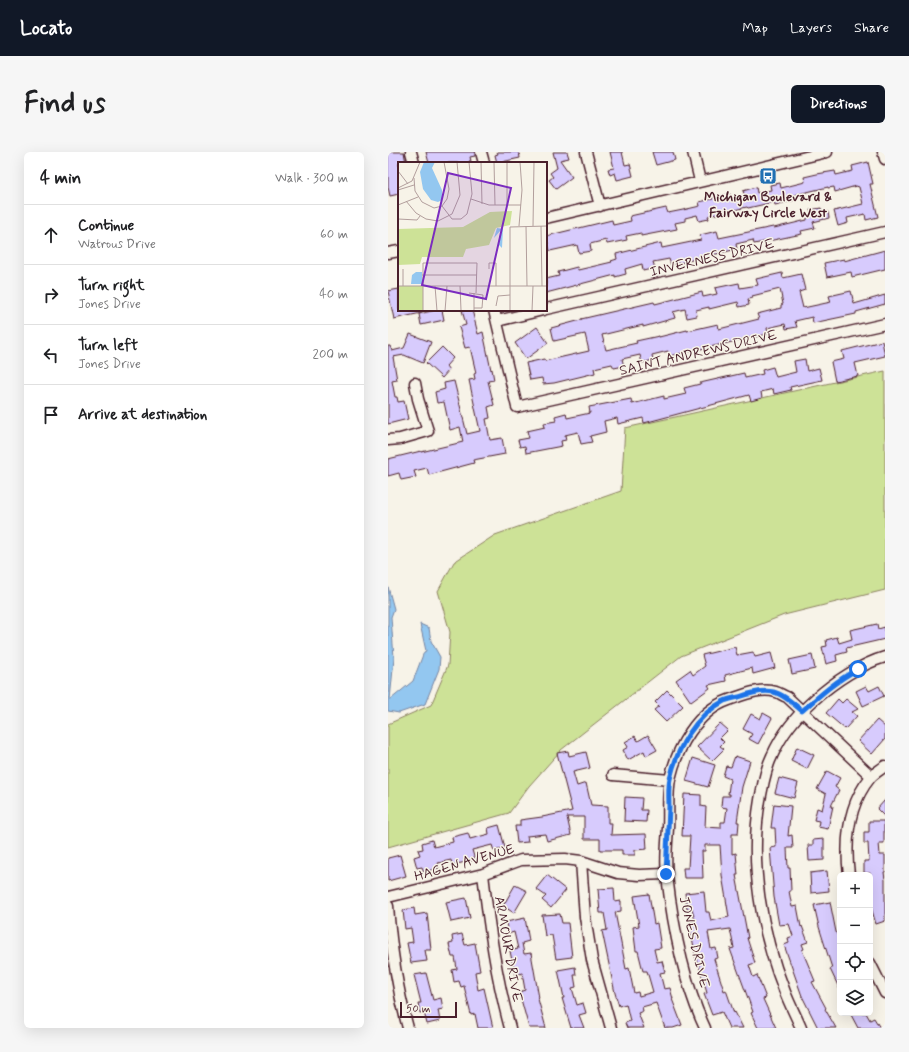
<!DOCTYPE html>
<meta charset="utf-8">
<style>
:root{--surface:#fff;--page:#f6f6f6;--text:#202124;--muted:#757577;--line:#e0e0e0;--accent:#111827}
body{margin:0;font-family:Mynerve,sans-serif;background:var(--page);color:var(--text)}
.controls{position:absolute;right:12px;bottom:12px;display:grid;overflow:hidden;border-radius:6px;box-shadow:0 4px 16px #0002}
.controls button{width:36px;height:36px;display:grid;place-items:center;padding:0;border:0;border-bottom:1px solid var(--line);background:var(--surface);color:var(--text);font:20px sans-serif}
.scale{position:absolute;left:12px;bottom:10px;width:57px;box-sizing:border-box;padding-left:4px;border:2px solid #4a1f2b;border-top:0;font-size:11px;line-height:14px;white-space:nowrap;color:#4a1f2b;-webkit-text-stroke:3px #f7f3e8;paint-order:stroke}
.stop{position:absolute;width:12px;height:12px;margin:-9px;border:3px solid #1a73e8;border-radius:50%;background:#fff}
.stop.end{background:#1a73e8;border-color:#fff;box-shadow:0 1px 4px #0008}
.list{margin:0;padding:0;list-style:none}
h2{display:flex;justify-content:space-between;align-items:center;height:52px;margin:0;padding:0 16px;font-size:17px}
h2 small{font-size:13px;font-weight:400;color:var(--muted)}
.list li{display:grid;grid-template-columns:26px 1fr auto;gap:12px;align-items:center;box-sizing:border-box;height:60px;padding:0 16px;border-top:1px solid var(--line)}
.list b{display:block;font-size:15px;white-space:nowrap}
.list p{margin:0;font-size:13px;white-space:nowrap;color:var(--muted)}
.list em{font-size:13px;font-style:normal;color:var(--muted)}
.icon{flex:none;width:22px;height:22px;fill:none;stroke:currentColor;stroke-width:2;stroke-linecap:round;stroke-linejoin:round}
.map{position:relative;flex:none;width:497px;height:876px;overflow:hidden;border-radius:6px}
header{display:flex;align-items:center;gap:24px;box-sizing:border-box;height:56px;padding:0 20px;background:var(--accent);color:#fff}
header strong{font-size:19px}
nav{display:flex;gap:22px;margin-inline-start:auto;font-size:14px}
.intro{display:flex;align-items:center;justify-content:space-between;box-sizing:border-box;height:96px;padding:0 24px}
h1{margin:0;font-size:28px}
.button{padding:10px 18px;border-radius:6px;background:var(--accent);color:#fff;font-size:14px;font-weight:700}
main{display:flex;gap:24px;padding:0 24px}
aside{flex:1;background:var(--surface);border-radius:6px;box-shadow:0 4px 16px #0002}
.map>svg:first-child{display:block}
</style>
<header>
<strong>Locato</strong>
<nav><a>Map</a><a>Layers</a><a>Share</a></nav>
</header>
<div class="intro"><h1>Find us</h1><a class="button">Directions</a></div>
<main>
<aside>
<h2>4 min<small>Walk · 300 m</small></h2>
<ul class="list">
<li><svg class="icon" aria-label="ahead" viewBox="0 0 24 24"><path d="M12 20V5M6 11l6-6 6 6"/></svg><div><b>Continue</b><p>Watrous Drive</p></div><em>60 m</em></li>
<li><svg class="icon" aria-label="right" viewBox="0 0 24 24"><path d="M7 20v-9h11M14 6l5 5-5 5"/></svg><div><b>Turn right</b><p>Jones Drive</p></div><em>40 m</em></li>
<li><svg class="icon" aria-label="left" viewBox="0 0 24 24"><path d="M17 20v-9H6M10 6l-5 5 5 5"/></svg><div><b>Turn left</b><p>Jones Drive</p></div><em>200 m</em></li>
<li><svg class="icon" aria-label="arrive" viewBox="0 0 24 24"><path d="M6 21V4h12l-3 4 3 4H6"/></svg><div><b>Arrive at destination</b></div></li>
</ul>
</aside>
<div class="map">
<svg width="497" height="876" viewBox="0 0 497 876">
<rect width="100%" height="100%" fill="#f7f3e8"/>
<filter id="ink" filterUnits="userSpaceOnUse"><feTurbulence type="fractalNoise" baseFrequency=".025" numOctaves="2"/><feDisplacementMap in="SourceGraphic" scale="8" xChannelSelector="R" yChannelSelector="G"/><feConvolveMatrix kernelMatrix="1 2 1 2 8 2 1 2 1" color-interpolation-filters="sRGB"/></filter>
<g filter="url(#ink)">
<!-- green -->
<path fill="#cde297" stroke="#8c8061" d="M497 219V438L396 463 293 504 173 598 141 634 121 661 0 695V572L43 553 60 513 62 480 50 439 66 410 107 383 233 339 237 276Z"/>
<!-- water -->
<path fill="#93c7f0" stroke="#7684a1" d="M0 435 6 457 3 465 6 506 2 548 25 529 36 500 38 499 32 472 41 476 43 489 52 505 51 517 37 552 11 561 0 559Z"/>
<!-- building -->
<path fill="#d7cbfd" stroke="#4a1f2b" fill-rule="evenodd" d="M0 0H16L18 11H11V42L2 44 0 35Z
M38 0H87V4L82 5 83 9H81L82 11H41Z
M109 0H131L132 6 109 11 107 3 110 2Z
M165 0H179L181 6 172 8 184 25 168 37 161 28 165 25 162 21 169 16Z
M222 0H234L237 13 242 12 245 24 229 28 227 21 222 23 220 17 226 16Z
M264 0H285L287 8 268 13Z
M480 10 485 32H482L490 65 478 68 477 62 459 66 460 71 450 74 446 59 475 52 471 35 468 34 447 40 446 35 440 36V35L406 43 407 48 387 53 386 50 360 56 359 55 320 64 321 67 311 69 309 63 297 66V69L287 71 289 77 253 84V81L238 84 239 88 219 92 218 88 202 92 203 99 191 101 189 93 162 99 158 84 224 68 225 73 243 69 242 64 278 56 280 61 295 58 312 54 311 50 325 47 324 46 342 42 343 47 357 44 355 39 368 35 369 41 383 38 382 33 392 31 393 36 417 30 416 25 429 22 447 19 448 23 465 19 464 14Z
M433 56 434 62 440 60 441 66 425 70 427 76 413 79 414 82 366 92 365 88 348 92 349 97 283 113 281 107 265 110 267 116 255 119 254 112 237 117 238 122 227 125V123L158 141V127L171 124 170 120 189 115 190 118 224 110 223 109 229 107 228 102 273 91 274 96 313 88 312 83 329 79 331 86 385 75 386 76 419 68V65L424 64 422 58Z
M497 98V117L464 125 463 120 439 125 436 111 456 107V109Z
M394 121 395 126 413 122 417 138 411 140 415 156 443 150 441 144 463 139 466 152 497 143V152L468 160V162L425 171 424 165 407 169 409 175 398 177 397 172 379 176 380 182 281 204 280 199 264 203 265 208 254 211 252 203 234 207 236 214 226 216 224 212 206 216 207 221 166 231 155 232 154 226 142 228 138 211 156 207 157 209 201 199 197 182 166 189 163 176 193 168V167L266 150 267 152 314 140 315 145 329 142 327 136 351 131 352 136 370 133 368 127ZM392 137 395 152 393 153V156L369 162 371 167 331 177 330 172 299 179V178L271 185V184L248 189 249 191 218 198 214 183 255 173V175L287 166 285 160 297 157 299 166 309 164 308 158 321 155V157L350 150 351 155 361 153 360 147 365 146 364 144Z
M11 137V158H33V161L6 167 0 139Z
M48 158H54L56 168 33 173 31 162Z
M74 158H84L90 182 95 180 103 218 104 217 106 228 100 229 106 253 100 255 102 266 98 267 102 288 114 286 117 302 85 308 86 311 41 323 39 316 26 319 28 325 13 328 11 321 0 324V307L33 299V300L75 290 72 275 62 278 56 250 49 251 47 240 57 237 56 231 66 229 79 282 92 279 81 228 87 227 86 222 88 221 82 195 77 196 71 175 78 173Z
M149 175 160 191 138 207 127 191Z
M22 182 43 190 35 211 16 203 5 205 9 228 4 229 7 245H9L10 250 16 249 20 267 0 272V194H2L4 199 16 196Z
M494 189 497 204 467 211 470 224 447 229 443 210 456 207 454 199Z
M54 195 65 206 58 214 61 218 54 226 38 211Z
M417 207 419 219 431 216 434 228 402 235 403 238 386 242 385 237 373 240 374 246 363 249 361 243 256 271 255 266 230 272 229 266 216 269 218 280 202 284 204 290 193 292 190 280 177 283 178 288 173 289 174 294 138 301 137 294 132 295 130 288 141 286 139 279 157 275 156 271 168 269 167 264 178 261 179 266 202 261 201 255 243 247 244 252 276 244V247L298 242 296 236 312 232V231L356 221 357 226 375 222 374 218 385 215 388 225 408 220 406 209Z
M489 472 490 477 497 475V487L458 496 459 500 448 503 449 509 438 512 434 495 439 494 438 488 449 485 451 491 464 487 462 478Z
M347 495 349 503 365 500 367 505 383 501 387 516 365 522 364 516 337 523 338 529 320 533 322 536 303 550 288 528 302 518 305 523 317 514 314 503Z
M424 503 427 517 404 522 401 508Z
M478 534 481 539 491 534 496 544 475 554 468 539Z
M279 538 295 554 278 570 266 558 271 554 267 550Z
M450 547 454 551 458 547 470 557 464 560 469 564 457 577 438 561Z
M375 561 384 566 370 592 361 587 364 582 355 577 363 562 372 567Z
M489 568 497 575V587L484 602 470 589Z
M332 571 340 578 332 586 336 590 332 594 336 597 324 609 309 595Z
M260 583 269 598 258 604 256 599 240 608 235 598 240 595 237 590 247 584 250 589Z
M409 595 426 603 419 617 403 609Z
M180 599 181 604 198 600 202 616 185 620 189 634 198 631 203 653 220 654V671H224L223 683 258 682 259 697 247 698V703H234V698H212V687H196V665H179L183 683 159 689 157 682 139 684 140 690 129 691 127 674H132V668L154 665 184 659 169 601Z
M347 604 362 609 354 635 349 670H351L350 682H344V702L348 701 350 723H348L360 786H359L367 811 361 813 365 825 369 823 378 846 375 847 388 876H370L363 861 365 860 342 797 346 796 342 777 320 780 323 797 328 796 330 806 326 807 336 839 338 838 346 861 347 860 355 876H341L334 860 324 863 316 842 319 841 310 810 309 811 301 770 307 769 304 756 299 757 297 741 316 739 318 760H321L323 769 341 765 334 723 332 693H317V699H314L315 726H296L295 716H300L302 684H294L296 642 313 643V654L318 655 317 675 333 676V670H337L339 656 333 655 334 644H342V642H340L342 627 335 624 338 614 343 615Z
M305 606 327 613 320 635 298 629Z
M439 619 452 626 447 635 451 638 443 654H445L440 677 430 675 431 669 426 668 429 656 434 658 438 642 429 637Z
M391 626 410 631 406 646 387 641Z
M237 645 254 646 253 658H259L258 670 236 669Z
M497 648V665L489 657Z
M386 652 403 654 400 684 404 683 405 696H399L400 716H402L403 739H401L404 755 409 754 413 775 414 774 420 790 414 792 416 797 414 798 427 829 424 830 438 856 437 857 448 876H430L414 844 396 793 401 791 400 786 405 784 401 772 391 773 386 745 382 696 388 695 387 676H383Z
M481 669H496V691H491L492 703H497V720H496L497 728V769L488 772 482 752V721H476V709H481L480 691H476V680H481Z
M111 673 117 696 106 699 104 693 84 698 87 708 64 713 63 708 50 711 51 716 36 720 34 715 29 716 26 705 32 703 30 698 35 697 34 691 44 688 46 695 65 690 64 685 80 681 82 687 101 682 100 676Z
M436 687V708L421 709 420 693H425V688Z
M12 703 18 724 0 729V706Z
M439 719 441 739 423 741 422 721Z
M159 723 178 738 163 756 154 748 158 744 148 737Z
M127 733 139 739 126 761 115 754Z
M226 736 227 750 233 749V759L227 760 238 817 241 816 246 841 250 840 251 844 265 840 259 819H255L250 799H248L245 775 251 774 246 744 261 742 266 772 269 771 273 796 266 797 269 810 274 809 277 820 272 821 276 837 282 836 285 847H284L294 873 285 876H277L268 851 254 855 255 859 250 861 256 876H239L237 871 242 869 238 852 231 854 227 841 214 779 219 778 216 761H212L210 737Z
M78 746 82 766 63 770 58 750Z
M442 750 448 780 452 789V838L442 817 444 816 431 775 426 753Z
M26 756 27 763 39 761 43 798H37L39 809 23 811 19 791 25 790 23 776 17 777 15 758Z
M172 762 174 771H180L184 805 168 807 164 783 157 784 154 763Z
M137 766 141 789 134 791 136 802 143 801 151 846 150 847 158 876H141L131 840 137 838 134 821 127 823 122 799 130 797 126 780 120 782 118 770Z
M74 782 77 793 87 791 92 819 87 820 90 838 96 836 105 876H90L87 862 83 863 76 834 73 835 71 829 66 830 64 818 69 817 67 805H64L61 792 65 791 64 784Z
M187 815 188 823H186L188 835 184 836 189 853 195 851 198 861 191 863 196 876H183L174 846H176L170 818Z
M38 821 45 848 53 846 55 857 50 858 52 869 39 872 36 860 32 861 30 851H33L26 823Z
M462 861H478L482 868 486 866 492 876H470Z"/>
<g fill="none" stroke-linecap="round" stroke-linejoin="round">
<!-- minor casing -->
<g stroke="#4a1f2b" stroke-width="13">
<path id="minor" d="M23 0 26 11
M93 0 96 11
M198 0 212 54
M305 0 312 29
M495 0 497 7
M158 66 439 0
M0 101 11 99
M158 157 497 80
M106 158 129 255 497 172
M109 169 155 158
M0 288 12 287 40 279 30 247 27 231
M225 623 282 628
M193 709 197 765 204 808 223 876
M95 722C101 774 108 825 122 876
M461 723C457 690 460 653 482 626 486 621 492 618 497 614
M0 745 95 722 133 708 177 707 193 709 230 721 251 723 278 722
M0 754C3 795 9 836 20 876
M482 811 497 841
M317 876C295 829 285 775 279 724 277 709 279 691 280 676 281 660 279 643 282 627 289 596 309 559 341 548 355 543 373 535 388 540 392 541 395 544 399 545L483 624
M413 876C408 864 402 853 397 840 373 780 361 711 372 648 375 633 377 618 384 604 394 581 409 563 427 547 446 530 473 512 497 505"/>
</g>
<!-- minor -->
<use href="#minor" stroke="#f7f3e8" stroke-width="10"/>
</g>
</g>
<g fill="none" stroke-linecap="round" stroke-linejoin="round" filter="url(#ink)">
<!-- route -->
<path stroke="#1a73e8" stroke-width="5" d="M278 722C279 700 280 677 281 655 281 646 280 636 282 627 289 596 307 564 336 549 341 547 346 546 351 545 382 534 391 538 414 559 432 543 449 528 470 517"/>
</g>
<!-- icons -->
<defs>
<g id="bus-square" transform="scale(0.9)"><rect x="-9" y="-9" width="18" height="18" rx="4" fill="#1f6fb2" stroke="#f7f3e8"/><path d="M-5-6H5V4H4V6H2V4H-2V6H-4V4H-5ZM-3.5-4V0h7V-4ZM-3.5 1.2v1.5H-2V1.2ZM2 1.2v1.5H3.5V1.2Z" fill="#fff"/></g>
</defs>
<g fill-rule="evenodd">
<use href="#bus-square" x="380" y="24"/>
</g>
<g text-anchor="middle" stroke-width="3" stroke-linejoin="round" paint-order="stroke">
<!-- poi labels -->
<g font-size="14" font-weight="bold" fill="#4a1f2b" stroke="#f7f3e8">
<text x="380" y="49">Michigan Boulevard &amp;<tspan x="380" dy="16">Fairway Circle West</tspan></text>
</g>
<!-- street labels -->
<g font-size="14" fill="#4a1f2b" stroke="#f7f3e8">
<text transform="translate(324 105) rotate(-13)" y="5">INVERNESS DRIVE</text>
<text transform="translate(310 200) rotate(-13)" y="5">SAINT ANDREWS DRIVE</text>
<text transform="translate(76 710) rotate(-16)" y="5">HAGEN AVENUE</text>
<text transform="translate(307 790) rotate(77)" y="5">JONES DRIVE</text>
<text transform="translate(121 797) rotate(80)" y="5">ARMOUR DRIVE</text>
</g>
</g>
<!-- overview -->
<g transform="translate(10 10)">
<rect width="149" height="149" fill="#f7f3e8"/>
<path d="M114 49 112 63 98 66 91 83 68 87 65 95H24L22 102 0 103V67L65 65 92 50ZM0 124H25V149H0Z" fill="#cde297"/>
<path d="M26 0H37L34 6 44 28V38L40 40 33 38 25 27 22 10ZM99 66 105 67 104 86 100 82 103 68 96 76ZM18 110H24V122H13L14 113Z" fill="#93c7f0"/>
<path fill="none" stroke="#b29e9c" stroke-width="1" d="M83 0 84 42M96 0 97 43M109 0V43M0 9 10 22M16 16 17 29 24 40 36 46 44 44 49 37 51 27 46 0M0 26 14 19 22 0M0 28 16 23M73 37 91 43H123M8 39 18 51 28 57 40 59 54 52 62 33 59 0M0 43 20 35M44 44 54 57H63L69 52 74 32 71 0M0 57 19 58 22 54M121 64 124 28 122 0M128 64 129 124M135 64 136 0M143 64 144 124M5 107V124M91 107V101H98V124M24 113H79M0 124H149M37 124 39 149M62 124 63 148M71 131 85 133 84 146H76M76 131V149M98 144 100 134 112 133M25 149V101H79L78 131M47 149 49 124M112 149V65L149 64M134 149 135 124"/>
<path fill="#7b2cbf" fill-opacity="0.15" stroke="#7b2cbf" stroke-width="2" d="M50 11 113 26 88 137 24 123Z"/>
<rect width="149" height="149" fill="none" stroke="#4a1f2b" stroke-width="2"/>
</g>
</svg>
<div class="controls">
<button>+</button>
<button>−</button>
<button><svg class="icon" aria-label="locate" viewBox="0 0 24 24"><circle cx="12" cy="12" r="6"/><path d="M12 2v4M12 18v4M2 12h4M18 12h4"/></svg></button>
<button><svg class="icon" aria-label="layers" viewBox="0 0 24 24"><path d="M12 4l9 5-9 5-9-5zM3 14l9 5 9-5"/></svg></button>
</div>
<div class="scale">50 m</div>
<div class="stop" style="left:470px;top:517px"></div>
<div class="stop end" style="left:278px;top:722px"></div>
</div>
</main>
